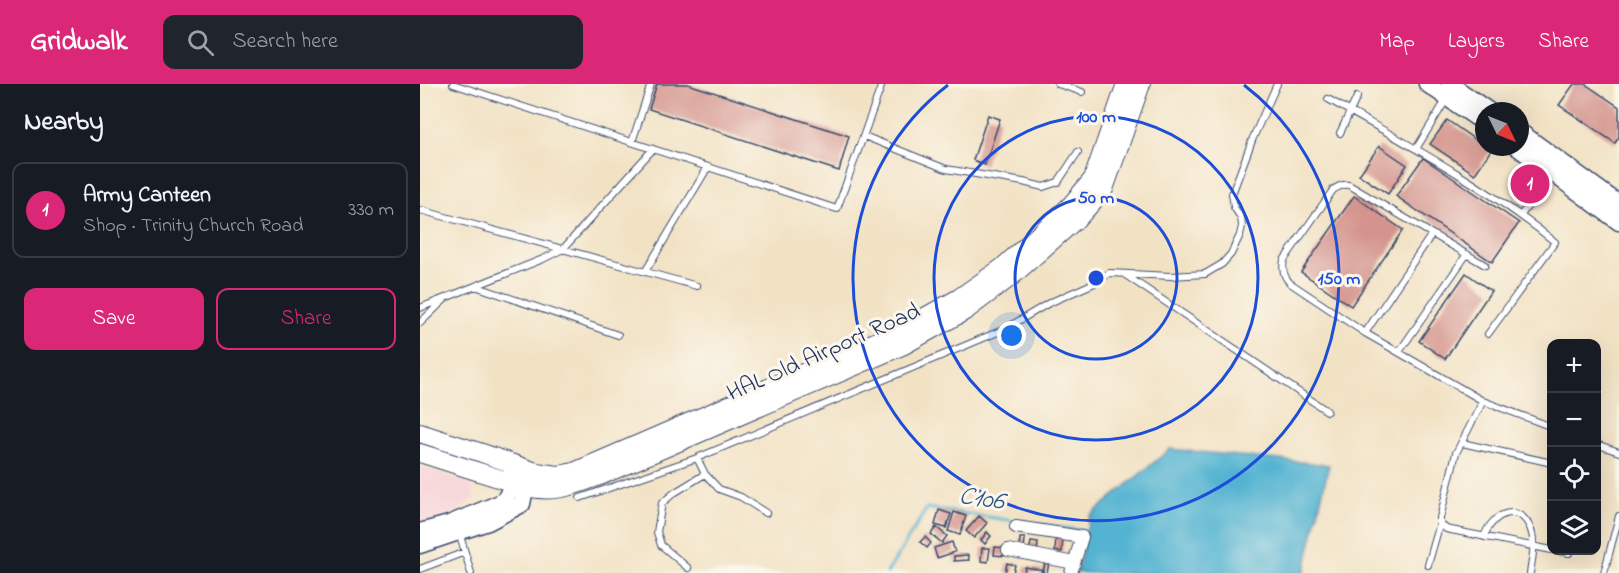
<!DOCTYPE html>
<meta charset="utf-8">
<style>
:root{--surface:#171b24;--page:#20242c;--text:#f1f3f6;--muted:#9ea1a6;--line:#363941;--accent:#db2777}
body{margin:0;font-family:"Indie Flower",sans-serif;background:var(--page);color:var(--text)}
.controls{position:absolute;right:18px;bottom:18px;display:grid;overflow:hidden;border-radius:12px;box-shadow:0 6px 24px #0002}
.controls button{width:54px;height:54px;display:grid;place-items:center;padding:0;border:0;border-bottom:2px solid var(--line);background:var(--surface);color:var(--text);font:30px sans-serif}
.compass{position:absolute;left:1055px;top:18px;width:54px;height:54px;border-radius:50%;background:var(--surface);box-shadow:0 6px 24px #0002;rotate:133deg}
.you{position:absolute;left:592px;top:252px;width:21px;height:21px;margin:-15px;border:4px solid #fff;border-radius:50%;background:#1a73e8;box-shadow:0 0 0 9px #1a73e833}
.badge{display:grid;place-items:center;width:39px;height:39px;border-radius:50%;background:var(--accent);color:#fff;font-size:20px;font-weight:700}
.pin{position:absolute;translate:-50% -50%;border:3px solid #fff;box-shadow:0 2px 6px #0006}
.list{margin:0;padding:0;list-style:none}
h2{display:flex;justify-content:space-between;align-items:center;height:78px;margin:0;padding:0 24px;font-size:26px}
h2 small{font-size:20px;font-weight:400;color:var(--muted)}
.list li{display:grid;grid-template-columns:39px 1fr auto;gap:18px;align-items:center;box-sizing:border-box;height:96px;margin:0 12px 12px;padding:0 12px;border:2px solid var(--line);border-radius:12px}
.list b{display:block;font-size:22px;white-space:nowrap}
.list p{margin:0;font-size:20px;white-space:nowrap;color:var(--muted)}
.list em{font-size:20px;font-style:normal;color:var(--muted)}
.actions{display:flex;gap:12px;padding:18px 24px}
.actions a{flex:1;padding:14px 0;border:2px solid var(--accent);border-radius:12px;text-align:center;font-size:21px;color:var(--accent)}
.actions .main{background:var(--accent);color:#fff}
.icon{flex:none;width:33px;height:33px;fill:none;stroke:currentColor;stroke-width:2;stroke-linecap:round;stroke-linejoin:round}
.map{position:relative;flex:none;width:1199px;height:489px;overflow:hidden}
header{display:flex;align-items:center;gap:36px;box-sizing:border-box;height:84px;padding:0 30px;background:var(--accent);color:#fff}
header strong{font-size:28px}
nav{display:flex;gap:33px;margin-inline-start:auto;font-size:21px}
.search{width:420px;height:54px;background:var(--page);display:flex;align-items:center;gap:15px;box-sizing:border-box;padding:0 21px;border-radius:12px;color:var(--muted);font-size:22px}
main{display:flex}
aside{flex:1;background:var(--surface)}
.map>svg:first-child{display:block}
</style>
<header>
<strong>Gridwalk</strong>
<div class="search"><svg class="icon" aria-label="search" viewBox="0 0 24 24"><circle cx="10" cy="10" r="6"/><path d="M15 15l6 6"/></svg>Search here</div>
<nav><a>Map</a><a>Layers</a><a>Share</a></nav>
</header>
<main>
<aside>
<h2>Nearby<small></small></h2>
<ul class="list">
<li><span class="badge">1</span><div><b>Army Canteen</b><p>Shop · Trinity Church Road</p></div><em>330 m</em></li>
</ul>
<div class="actions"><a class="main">Save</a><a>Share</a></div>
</aside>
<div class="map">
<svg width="1199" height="489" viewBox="0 0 1199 489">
<rect width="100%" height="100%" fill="#fbf7ec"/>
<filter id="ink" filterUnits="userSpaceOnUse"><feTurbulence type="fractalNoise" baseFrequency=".0167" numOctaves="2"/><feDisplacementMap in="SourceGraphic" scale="12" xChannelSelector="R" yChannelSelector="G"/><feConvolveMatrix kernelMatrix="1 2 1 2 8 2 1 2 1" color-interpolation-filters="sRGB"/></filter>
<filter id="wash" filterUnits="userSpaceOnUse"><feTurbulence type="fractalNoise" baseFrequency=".008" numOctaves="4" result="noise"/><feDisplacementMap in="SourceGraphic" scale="24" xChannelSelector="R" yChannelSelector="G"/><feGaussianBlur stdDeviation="1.35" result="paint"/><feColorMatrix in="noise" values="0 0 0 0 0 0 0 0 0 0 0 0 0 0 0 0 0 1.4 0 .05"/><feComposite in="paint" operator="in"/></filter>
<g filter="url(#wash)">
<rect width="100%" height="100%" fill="#f2e2c4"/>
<!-- built -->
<path fill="#f6cfd6" d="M0 383 51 398 55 412 37 430 0 441Z"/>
<!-- water -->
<path fill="#53b3d1" stroke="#377198" stroke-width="1.5" d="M750 365 909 381 884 489H657L670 432Z"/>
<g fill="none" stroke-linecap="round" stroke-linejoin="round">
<!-- stream -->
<path stroke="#53b3d1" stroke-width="3" d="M467 489 507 424 670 448"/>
</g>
<g id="blocks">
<!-- building -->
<path fill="#d4948d" d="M237 0H268L429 52 419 87 229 25Z
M1154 0H1165L1199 23V53L1195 59 1139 21Z
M568 31 580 35 565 81 553 76Z
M1027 36 1064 62V63L1071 66 1055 90 1010 60Z
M959 62 987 81 968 110 939 91Z
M1003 74 1099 139 1072 178 976 112Z
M934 112 983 146 931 222 881 188Z
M1046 189 1071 207 1025 275 999 257Z
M519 426 531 430 526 444 515 441Z
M534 428 546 432 540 451 528 447Z
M559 432 567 439 554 454 546 447Z
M516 443 527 452 522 459 511 450Z
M567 448 571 452 565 460 561 456Z
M636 452H643L642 468 635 467Z
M505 453 511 459 507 464 500 458Z
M600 454H605L604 466 599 465Z
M532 458 535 468 517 474 514 464Z
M611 458 618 459 617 469 609 468Z
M575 463 585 464 584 472 574 471Z
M562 464H570L568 478 561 477Z
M548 471 549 476 534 477V472Z
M625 478 629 479 627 489H623Z
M587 479 595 481 593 489H585Z
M605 483 622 486 621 489H604Z"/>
</g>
</g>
<g filter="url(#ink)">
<use href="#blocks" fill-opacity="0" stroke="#3b4a6d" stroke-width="1.5"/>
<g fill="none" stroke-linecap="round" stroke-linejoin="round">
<!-- lane casing -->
<g stroke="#3b4a6d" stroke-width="8">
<path id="lane" d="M33 0 417 125 462 0
M638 0 662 8
M908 15C986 59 1066 102 1135 158L1068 250
M920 49 937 13
M444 52 526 85 603 98 623 103 638 98 658 68
M212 58 231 0
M996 65 1026 16
M0 126 277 202
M1101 131 1133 89
M1065 181 929 101C923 100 919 102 913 106L864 176C862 185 863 192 870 199L945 249 1063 317 1132 343
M225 188 288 83
M704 190 907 327
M55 202 198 251
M0 224 123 175 143 165 233 65
M0 239 25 215
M945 249 1012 150
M979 268 1047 170
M1063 317 1036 369 1020 434V439L1026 445 1132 466
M1042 359 1132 379
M1176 360 1199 368
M277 374 285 390 299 405 321 413 346 429
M160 414 277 374 585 245 629 219 679 197 689 189 751 192 785 190 802 180 811 170 820 151 822 142 821 134 814 123 812 110 833 54 857 0
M39 448 51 489
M1064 453C1072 429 1100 417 1111 446 1116 460 1112 475 1110 489
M1134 466 1149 469
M1008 481 1020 439
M268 484 241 461 237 448 242 419 254 409 285 390
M0 485 45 468
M1184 489 1199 432"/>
</g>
<!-- street casing -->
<g stroke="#3b4a6d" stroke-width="14">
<path id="street" d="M596 443 662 453 651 489
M588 466 654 479"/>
</g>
<!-- secondary casing -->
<g stroke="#3b4a6d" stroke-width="19">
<path id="secondary" d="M1007 0 1064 39
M1030 0 1069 27
M1100 48 1199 120
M1097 63 1199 138
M0 448 29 440 80 419C91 412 91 399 92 387
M0 461 68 438 102 420 108 390"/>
</g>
<!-- primary casing -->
<g stroke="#3b4a6d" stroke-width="20">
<path id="primary" d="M0 349 62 369 116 388 138 391 154 388 476 249 539 214 582 184 650 122 673 95 706 0
M0 369 106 403C137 410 154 401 182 391L484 261 545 227 592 192 660 132 684 105 721 0"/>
</g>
<!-- lane -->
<use href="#lane" stroke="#fff" stroke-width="6"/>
<!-- street -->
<use href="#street" stroke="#fff" stroke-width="12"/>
<!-- secondary -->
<use href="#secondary" stroke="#fff" stroke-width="16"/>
<!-- primary -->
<use href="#primary" stroke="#fff" stroke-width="18"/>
</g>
</g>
<!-- distance rings -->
<g fill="none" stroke="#1d4ed8" stroke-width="3">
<circle cx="676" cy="194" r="81"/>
<circle cx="676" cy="194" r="162"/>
<path d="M824 1A243 243 0 1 1 528 1"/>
</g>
<g text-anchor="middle" stroke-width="6" stroke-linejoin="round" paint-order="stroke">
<!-- street labels -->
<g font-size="24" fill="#1b2f5e" stroke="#fbf7ec">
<text transform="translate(403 267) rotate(-24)" y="8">HAL Old Airport Road</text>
</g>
<!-- water labels -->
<g font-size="26" font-style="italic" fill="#2c5780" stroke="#fbf7ec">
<text transform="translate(562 413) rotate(8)" y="9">C106</text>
</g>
</g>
<circle cx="676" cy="194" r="9" fill="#1d4ed8" stroke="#fbf7ec" stroke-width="3"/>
<g font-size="18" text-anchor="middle" font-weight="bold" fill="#1d4ed8" stroke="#fbf7ec" stroke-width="6" stroke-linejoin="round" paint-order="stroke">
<text x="676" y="38">100 m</text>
<text x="676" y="119">50 m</text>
<text x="919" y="200">150 m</text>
</g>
</svg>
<div class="controls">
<button>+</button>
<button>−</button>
<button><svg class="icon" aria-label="locate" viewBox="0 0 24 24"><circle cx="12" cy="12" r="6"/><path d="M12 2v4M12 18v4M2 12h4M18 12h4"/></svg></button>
<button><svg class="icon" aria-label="layers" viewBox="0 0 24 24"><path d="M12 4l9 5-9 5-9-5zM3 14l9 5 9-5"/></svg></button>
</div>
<svg class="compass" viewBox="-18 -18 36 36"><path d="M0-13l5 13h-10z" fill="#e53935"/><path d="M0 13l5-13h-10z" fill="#9ea1a6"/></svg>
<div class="you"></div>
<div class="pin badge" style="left:1110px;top:100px">1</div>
</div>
</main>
